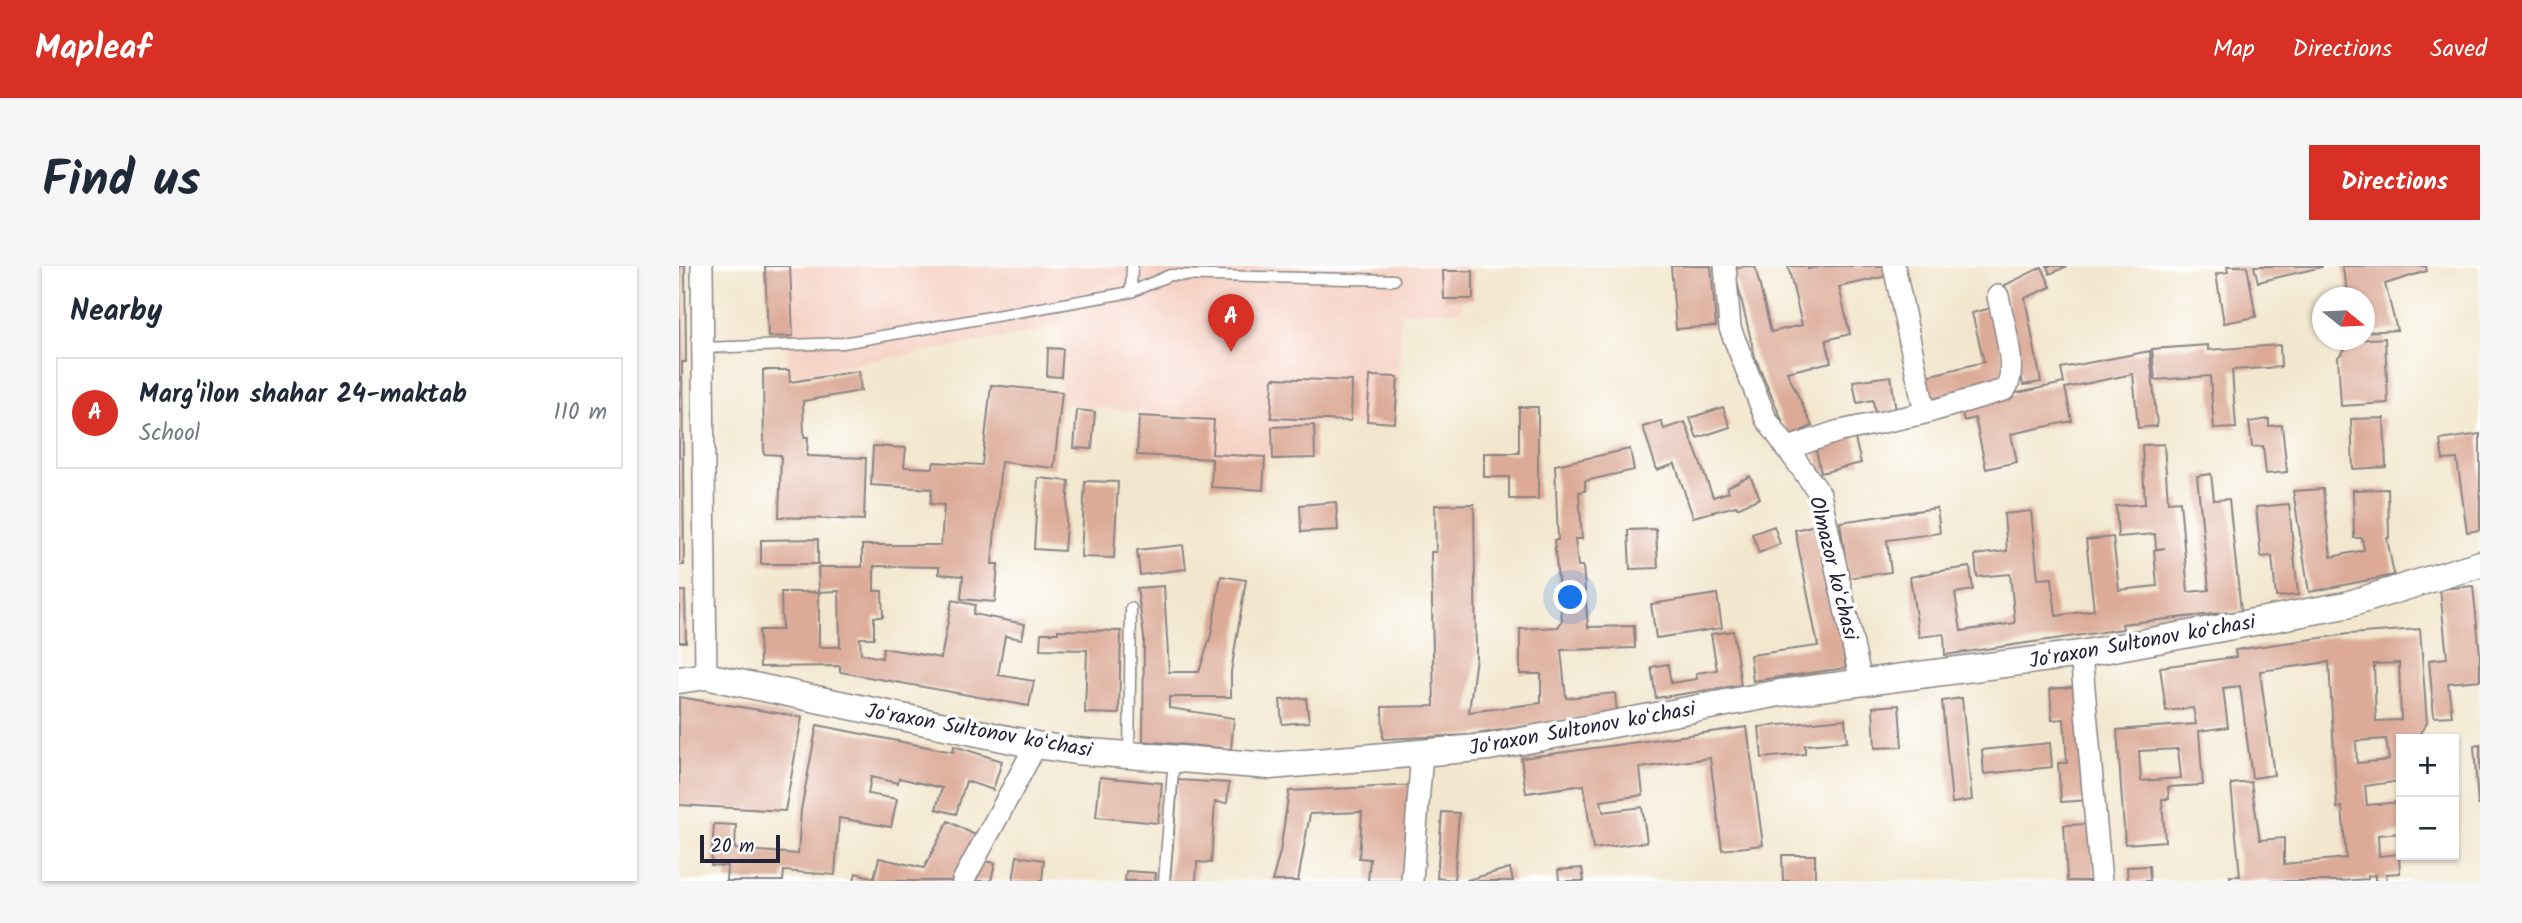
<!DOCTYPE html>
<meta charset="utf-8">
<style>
:root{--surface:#fff;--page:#f6f6f7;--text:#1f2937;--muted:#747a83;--line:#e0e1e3;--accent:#d93025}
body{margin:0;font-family:Kalam,sans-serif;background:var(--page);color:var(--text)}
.controls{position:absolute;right:21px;bottom:21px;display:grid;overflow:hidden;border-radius:0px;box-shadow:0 2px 5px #0004}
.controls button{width:63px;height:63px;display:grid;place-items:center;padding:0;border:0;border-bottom:2px solid var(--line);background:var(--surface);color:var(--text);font:35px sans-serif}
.compass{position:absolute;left:1633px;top:21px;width:63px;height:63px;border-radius:50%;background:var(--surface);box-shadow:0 2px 5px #0004;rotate:108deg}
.scale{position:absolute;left:21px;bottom:18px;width:80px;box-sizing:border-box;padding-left:7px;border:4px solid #22223b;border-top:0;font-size:19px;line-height:24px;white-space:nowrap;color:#22223b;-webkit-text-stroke:5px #fff;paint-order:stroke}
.you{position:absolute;left:892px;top:332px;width:24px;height:24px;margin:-18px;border:5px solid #fff;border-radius:50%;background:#1a73e8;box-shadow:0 0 0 10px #1a73e833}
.badge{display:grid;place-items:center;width:46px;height:46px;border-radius:50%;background:var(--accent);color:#fff;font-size:23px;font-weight:700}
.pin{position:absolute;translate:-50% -58px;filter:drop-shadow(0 2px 4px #0008)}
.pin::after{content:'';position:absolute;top:37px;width:24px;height:21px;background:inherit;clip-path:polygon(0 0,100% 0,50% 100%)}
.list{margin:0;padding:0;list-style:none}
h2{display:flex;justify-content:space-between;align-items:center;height:91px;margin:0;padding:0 28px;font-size:30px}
h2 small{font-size:23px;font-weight:400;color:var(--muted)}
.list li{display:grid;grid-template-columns:46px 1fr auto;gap:21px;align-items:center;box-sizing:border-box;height:112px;margin:0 14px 14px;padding:0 14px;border:2px solid var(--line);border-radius:0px}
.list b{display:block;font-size:26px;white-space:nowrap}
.list p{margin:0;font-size:23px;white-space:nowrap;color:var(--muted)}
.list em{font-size:23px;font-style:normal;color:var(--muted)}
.map{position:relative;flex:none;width:1801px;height:615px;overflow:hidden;border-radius:0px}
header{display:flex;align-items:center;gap:42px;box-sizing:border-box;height:98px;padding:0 35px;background:var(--accent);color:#fff}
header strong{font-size:33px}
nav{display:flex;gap:38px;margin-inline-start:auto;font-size:24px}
.intro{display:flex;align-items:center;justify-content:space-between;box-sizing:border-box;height:168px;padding:0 42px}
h1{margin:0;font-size:49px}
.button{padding:18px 32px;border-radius:0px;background:var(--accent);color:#fff;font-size:24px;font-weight:700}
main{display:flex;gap:42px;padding:0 42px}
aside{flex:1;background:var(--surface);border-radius:0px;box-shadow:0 2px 5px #0004}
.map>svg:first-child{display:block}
</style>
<header>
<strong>Mapleaf</strong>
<nav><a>Map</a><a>Directions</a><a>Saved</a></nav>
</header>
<div class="intro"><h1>Find us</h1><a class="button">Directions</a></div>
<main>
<aside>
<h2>Nearby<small></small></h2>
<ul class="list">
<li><span class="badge">A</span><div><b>Marg'ilon shahar 24-maktab</b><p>School</p></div><em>110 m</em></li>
</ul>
</aside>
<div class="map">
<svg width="1801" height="615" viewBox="0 0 1801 615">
<rect width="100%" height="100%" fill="#fff"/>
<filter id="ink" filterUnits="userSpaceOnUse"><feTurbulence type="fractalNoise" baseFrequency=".0143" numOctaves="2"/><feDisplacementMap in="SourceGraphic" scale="14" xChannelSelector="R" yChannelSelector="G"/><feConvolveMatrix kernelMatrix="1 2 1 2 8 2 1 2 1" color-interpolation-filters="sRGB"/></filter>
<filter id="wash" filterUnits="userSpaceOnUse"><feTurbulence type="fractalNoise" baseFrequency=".00686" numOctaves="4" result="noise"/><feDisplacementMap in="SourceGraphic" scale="28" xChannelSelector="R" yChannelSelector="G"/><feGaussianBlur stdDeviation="1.57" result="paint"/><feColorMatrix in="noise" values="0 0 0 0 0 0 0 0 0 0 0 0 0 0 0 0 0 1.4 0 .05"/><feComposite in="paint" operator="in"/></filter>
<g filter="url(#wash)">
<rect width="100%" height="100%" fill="#f2e7ce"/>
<!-- built -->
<path fill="#f6d2c4" d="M107 0H785L783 45 722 46 717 162 635 157 631 193 528 188 531 153 381 138 385 61 109 110Z"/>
<g id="blocks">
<!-- building -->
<path fill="#dcaa97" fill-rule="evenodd" d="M0 0H6L7 96H3L5 299H0Z
M86 0H111L114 70 89 71Z
M992 0H1032L1037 60 997 63Z
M1066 0H1076L1092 66 1123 59 1109 0H1129V3L1143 0H1206L1208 10 1160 21 1171 68 1147 74 1152 96 1108 106 1133 160 1110 171 1076 91 1055 3Z
M1368 0H1388L1371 8Z
M1548 0H1568L1577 51 1545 57 1537 8 1549 6Z
M1575 0H1643V1L1579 16Z
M1663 0H1747L1748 5 1706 18 1718 64 1686 66V32H1671Z
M1363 1 1372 21 1346 32 1362 116 1344 119 1326 19Z
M764 5H794V33H765Z
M1312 42 1326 99 1319 117 1250 134 1244 111 1305 96 1293 47Z
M1706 72 1709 137 1662 140 1659 91 1674 74Z
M1529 79V84L1601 79 1602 101 1553 104 1557 162 1535 163 1531 110 1476 114 1473 83Z
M369 82 384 83 382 111 368 110Z
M1471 85 1478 160 1459 162 1454 108 1386 122 1393 155 1332 168 1338 196 1307 203 1296 152 1285 155 1281 139 1385 117 1382 102Z
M84 104H110L111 116 180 105 182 125 124 135 125 171H129L128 190 187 192 185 254 100 251 102 189 85 188Z
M691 110 719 111 716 157 688 155Z
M1212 110 1217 146 1196 149 1194 134 1178 137 1174 115Z
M594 112 673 115 672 155 592 152Z
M312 119 383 126 375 202 322 196 313 298H319L316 336 282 333 284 310 260 308V301L195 300V325H203L204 351H195V372H181L182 388 203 392 204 382 262 392 273 334 296 339 294 348 346 358 343 373 326 370 319 409 355 415 350 440 161 406V400L81 401 80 364H103L102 326H140V381H161L160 325 140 326 139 301H183V279H262L265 239 251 238 253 223 192 219 194 180 227 182 225 201 254 202 255 196 303 199Z
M840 141H859V233H830V211H805V187H840Z
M1044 141 1051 161 1018 172 1011 152Z
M398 144 416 146 413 183 395 182Z
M460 150 535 154 533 188 586 191 584 224 532 221 533 193 458 189Z
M1705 152 1707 201 1674 203 1672 153Z
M1590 153V160L1603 159 1608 206 1587 208 1584 180 1573 181 1570 156Z
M982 155 985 163 1006 156 1034 231 1050 226 1048 221 1071 210 1081 232 1058 242 1057 240 1014 251 996 198 978 204 964 161Z
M635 159 636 192 594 193 593 161Z
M1801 168V264L1788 266 1778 193 1764 194 1761 174Z
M1175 169 1182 197 1142 207 1136 179Z
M1485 178 1489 236 1501 235 1509 326 1530 324 1518 210 1532 208 1535 234 1550 233 1562 345 1443 358 1444 363 1266 389 1265 368 1240 371 1231 311 1255 306 1291 301 1294 324 1276 327 1282 365 1336 357 1331 308 1298 311 1296 289 1328 285 1325 248 1352 245 1359 313 1373 312 1377 350 1415 344 1407 274 1434 271 1440 324 1478 320 1475 284 1486 282 1477 283 1476 268 1439 271 1437 240 1466 238 1463 179Z
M951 183 955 204 906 215V225L900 226 903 273H896L899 300H904L909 361 955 360 956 382 882 384 887 432 936 427 938 446 791 469 704 473 703 441 755 440 752 286H757L756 239 795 238 797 391 790 446 862 437V408H841V363L879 361 883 355 875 274H879L876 199Z
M359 212 390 215 385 285 355 283Z
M406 215 439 216 435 292 402 291Z
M1644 223 1652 291 1685 284 1683 272H1675L1674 224 1709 223 1710 272H1708L1715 309 1630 326 1614 225Z
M657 236 659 264 622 266 621 239Z
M1610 238 1619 329 1597 331 1593 290 1582 291 1577 241Z
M1258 242 1261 267 1208 274 1212 306 1169 312 1161 256Z
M1140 258 1167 402 1074 415 1071 389 1139 380 1116 264Z
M1095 260 1101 278 1080 287 1073 268Z
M977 263 979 302 951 303 949 264Z
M139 273V298H82V274Z
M504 279 507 303 461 309 458 284Z
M542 310 567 314 552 406V431H490V442L555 452 552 483 464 475 465 371 458 322 485 320 490 406H520L532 369Z
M1794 320 1801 388V414L1769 417 1773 450 1755 451 1750 394 1768 392 1761 323Z
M0 325H6L7 376H0Z
M1038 328 1043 362 977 372 972 338Z
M1741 363 1748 457 1739 470 1722 473V515L1686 520 1688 539 1722 536V567L1699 569 1700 590 1720 588 1721 607 1707 608 1708 615H1696V609L1689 610V613L1661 615H1551V610H1561L1552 518 1572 516 1581 574 1605 572V598L1667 592 1663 541 1658 542 1650 396 1581 405 1595 509 1573 512 1561 420 1544 422 1549 461 1520 465 1524 519 1489 521 1490 533H1483L1486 575 1446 578 1438 464 1517 458 1514 442 1487 445 1481 401 1557 391 1556 384 1669 368ZM1720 397 1722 454 1697 455 1695 398ZM1707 473 1710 494 1678 497 1677 475ZM1499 483 1502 512 1462 515 1460 485Z
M379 364 442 365 440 448 406 447 408 384 361 383 362 367H379Z
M1054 365 1062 419 977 432 972 401 989 398 992 417 1018 413 1017 407 1038 404 1032 368Z
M1403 420 1412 534 1382 536 1379 497H1388L1385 453 1373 454 1371 423Z
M0 431 123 451 106 545 0 539Z
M627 432 630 456 603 458 601 434Z
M1283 432 1293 534 1273 537 1263 435Z
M1220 439 1223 481 1196 482 1194 441Z
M1166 453 1168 476 1126 479V488L1083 492 1080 461Z
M138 459 274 486 275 480 323 495 314 524 287 515 277 548 257 543 263 522 220 512 219 517 192 511 189 528 218 533 212 561 160 552 156 609 105 605 104 615H47L48 600 32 599 35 558 57 559 56 583 119 588 122 544Z
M1068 461 1084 579 1043 584 1031 492 961 502 964 529 922 535 924 546 963 541 968 576 914 583 905 519 847 527 842 492Z
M1371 477 1373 501 1305 508 1303 484Z
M1801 479V539H1799L1795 480Z
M421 511 483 517 479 557 417 551Z
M499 514 550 517 548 537 536 536 532 597 518 596 517 615H491Z
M739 519 729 615H689L691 593 680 592 683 546 631 548 619 615H593L601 586 610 525Z
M763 546 780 547 775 614 758 612Z
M269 555 300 571 276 615H175L177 607 195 612 200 592 245 602Z
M1414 558 1416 615H1388L1385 559Z
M1103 589H1136V615H1104Z
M338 590 365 594 363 615H334Z
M301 594 316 597 312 615H290Z
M1470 600 1471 615H1449L1448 601Z
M831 602 834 615H788V614Z
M903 602 905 615H880L879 604Z
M447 605 477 607 476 615H446Z"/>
</g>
</g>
<g filter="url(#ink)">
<use href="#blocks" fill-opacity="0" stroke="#8a8484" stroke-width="2"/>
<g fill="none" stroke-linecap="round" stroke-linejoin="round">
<!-- service casing -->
<g stroke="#8a8484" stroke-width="13">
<path id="service" d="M452 26 453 0
M23 82 164 77 452 26 491 9 715 14
M450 489 452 342
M485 615 495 493"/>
</g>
<!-- minor casing -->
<g stroke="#8a8484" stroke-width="24">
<path id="minor" d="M23 0 27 410
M1046 0 1051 62 1087 153 1141 228 1182 416
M1215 0 1246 147
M1107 183 1157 166 1246 147 1325 124C1341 109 1323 51 1319 30
M1402 388 1422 615
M284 615 357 479
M733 615 743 487"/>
</g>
<!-- tertiary casing -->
<g stroke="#8a8484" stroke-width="29">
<path id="tertiary" d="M0 414 27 410 357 479 397 485 591 500 810 481 1101 427 1402 388 1667 339 1801 298"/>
</g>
<!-- service -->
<use href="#service" stroke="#fff" stroke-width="10"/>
<!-- minor -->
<use href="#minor" stroke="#fff" stroke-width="21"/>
<!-- tertiary -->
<use href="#tertiary" stroke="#fff" stroke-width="26"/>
</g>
</g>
<g text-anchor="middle" stroke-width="7" stroke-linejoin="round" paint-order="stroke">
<!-- street labels -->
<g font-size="21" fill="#22223b" stroke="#fff">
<text transform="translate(1155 302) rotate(76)" y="7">Olmazor koʻchasi</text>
<text transform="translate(1463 375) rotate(-10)" y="7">Joʻraxon Sultonov koʻchasi</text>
<text transform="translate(903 462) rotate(-10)" y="7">Joʻraxon Sultonov koʻchasi</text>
<text transform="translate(300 464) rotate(10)" y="7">Joʻraxon Sultonov koʻchasi</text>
</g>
</g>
</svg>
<div class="controls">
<button>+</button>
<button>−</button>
</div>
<svg class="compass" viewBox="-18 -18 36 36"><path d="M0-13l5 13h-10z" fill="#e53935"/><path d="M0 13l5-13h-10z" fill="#747a83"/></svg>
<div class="scale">20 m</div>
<div class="you"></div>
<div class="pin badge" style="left:552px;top:86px">A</div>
</div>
</main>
